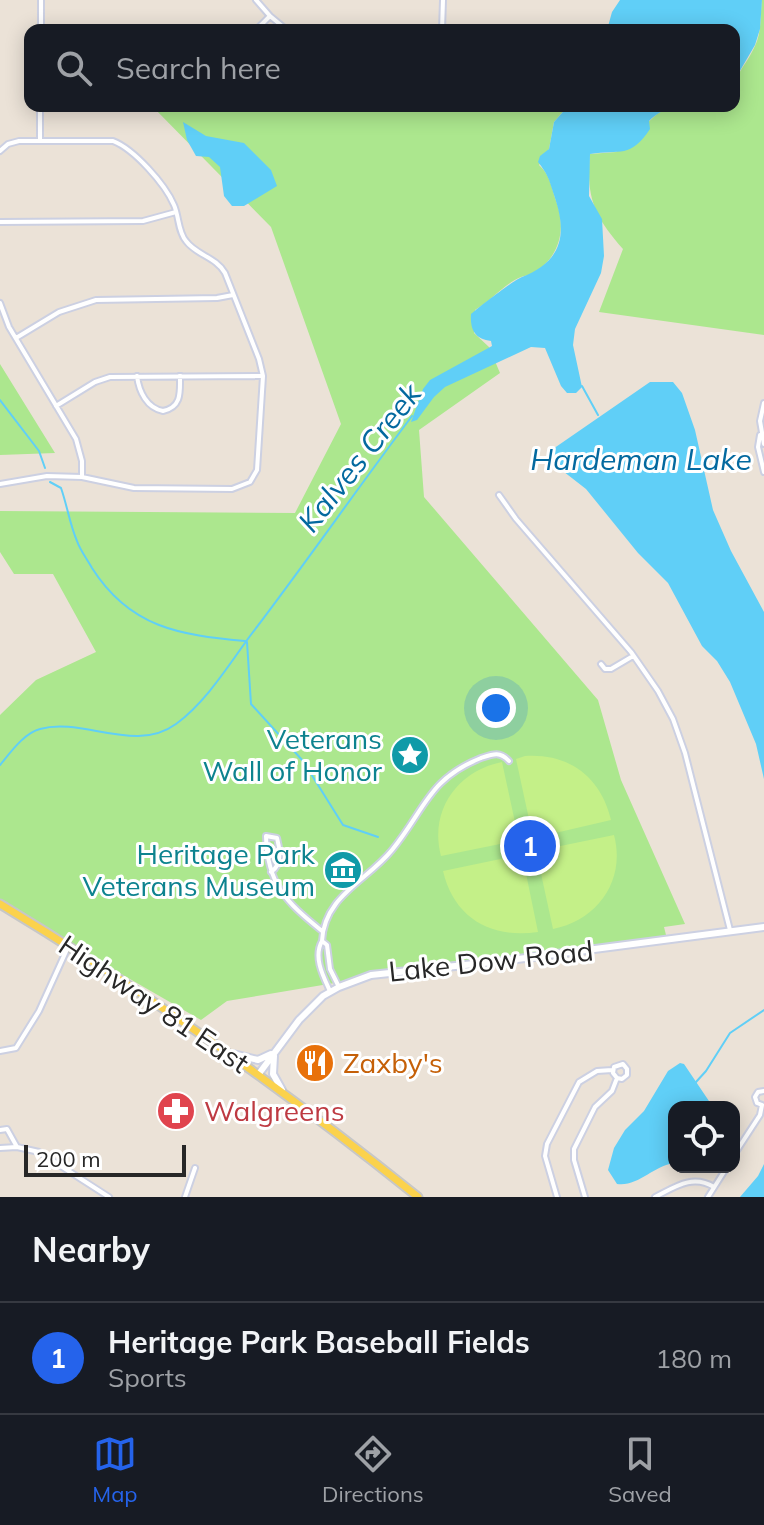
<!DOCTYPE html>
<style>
:root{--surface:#171b24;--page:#242831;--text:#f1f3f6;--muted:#9ea1a6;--line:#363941;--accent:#2563eb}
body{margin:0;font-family:Mulish,sans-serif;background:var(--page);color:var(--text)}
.controls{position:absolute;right:24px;bottom:24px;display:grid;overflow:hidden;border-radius:16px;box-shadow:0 4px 20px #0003}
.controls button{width:72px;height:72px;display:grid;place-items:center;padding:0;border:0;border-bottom:2px solid var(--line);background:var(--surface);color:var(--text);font:40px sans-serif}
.scale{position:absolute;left:24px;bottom:20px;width:162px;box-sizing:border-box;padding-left:8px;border:4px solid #272727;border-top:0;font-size:22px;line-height:28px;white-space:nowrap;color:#272727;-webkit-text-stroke:6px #fff;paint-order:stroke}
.you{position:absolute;left:496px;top:708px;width:28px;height:28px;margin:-20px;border:6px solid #fff;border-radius:50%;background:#1a73e8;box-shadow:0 0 0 12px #1a73e833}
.badge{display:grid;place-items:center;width:52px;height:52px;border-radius:50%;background:var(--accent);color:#fff;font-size:26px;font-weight:700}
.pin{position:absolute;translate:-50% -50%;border:4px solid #fff;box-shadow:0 2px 8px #0006}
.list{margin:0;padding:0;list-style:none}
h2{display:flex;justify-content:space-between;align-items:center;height:104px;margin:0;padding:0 32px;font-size:34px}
h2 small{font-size:26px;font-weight:400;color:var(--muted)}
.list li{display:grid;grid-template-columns:52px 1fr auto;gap:24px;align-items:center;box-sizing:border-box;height:112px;padding:0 32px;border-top:2px solid var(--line)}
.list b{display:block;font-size:30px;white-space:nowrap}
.list p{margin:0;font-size:26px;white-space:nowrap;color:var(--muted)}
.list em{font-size:26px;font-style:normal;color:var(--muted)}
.icon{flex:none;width:44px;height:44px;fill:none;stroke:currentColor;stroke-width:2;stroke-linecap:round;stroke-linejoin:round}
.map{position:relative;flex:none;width:764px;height:1197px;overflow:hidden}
.search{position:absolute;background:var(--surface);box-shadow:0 4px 20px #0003;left:24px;right:24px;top:24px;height:88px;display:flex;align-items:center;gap:20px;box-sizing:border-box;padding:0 28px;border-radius:16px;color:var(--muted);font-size:30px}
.sheet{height:216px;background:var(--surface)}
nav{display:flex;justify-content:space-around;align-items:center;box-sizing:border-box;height:112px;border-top:2px solid var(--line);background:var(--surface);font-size:22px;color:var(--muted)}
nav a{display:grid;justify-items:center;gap:4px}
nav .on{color:var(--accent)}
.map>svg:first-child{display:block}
</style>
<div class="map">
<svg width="764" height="1197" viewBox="0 0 764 1197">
<rect width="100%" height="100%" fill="#ebe2d7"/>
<!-- green -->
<path fill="#ace78e" d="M762 0H764V335L599 312 623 249C594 216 586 198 590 154L616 152 657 114 669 107 734 106C734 69 741 75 755 46 762 32 760 15 762 0Z
M152 106H568L554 122 549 149 539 165C550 175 551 185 555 198 567 227 561 257 533 273 529 276 525 275 521 277 504 284 491 301 475 310L474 333 489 347 500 373 419 430 424 497 598 700 621 780 685 924 664 927 668 943 430 967 227 1001 201 1020 0 904V715L36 680 96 652 53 574H14L0 552V511L295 513 341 424 271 227Z
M0 364 55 453 0 455Z"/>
<!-- pitch -->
<path fill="#c4f088" d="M525 756C569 753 601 777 611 820L538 837 532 833 516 759Z
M502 762 518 836 515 841 441 856C429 811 457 771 502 762Z
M614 835C626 880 598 920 553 929L537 855 541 850Z
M519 855 523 859 538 932C491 939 454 918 443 871Z"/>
<!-- water -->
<path fill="#60cff7" d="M620 0H762L760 29 755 45 734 81V30H607L612 12Z
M568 106H687C669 109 664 107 649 121L650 129C630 159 621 149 590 154L589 196 602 219 604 256 601 273 575 329 573 345 582 387 576 393H567L561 386 545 348 531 347 445 387 434 397 417 420 411 422 423 389 430 380 492 346 491 341C475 339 470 330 471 314 479 307 514 280 522 277 562 261 568 235 554 195 549 180 549 176 538 162L540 156 549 149 554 122Z
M183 122 206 136 244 143 271 170 277 186 244 206H232L224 196 220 167 209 157 196 156 187 140Z
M650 382H673L682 393 695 430 713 510 731 551 764 612V779L756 744 730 682 717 661 702 646 668 583 638 553 586 489 559 468 550 451Z
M680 1063 684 1064 713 1107H674V1163C653 1166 638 1187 617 1184L608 1170 614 1148 625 1130 644 1111 668 1071Z
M764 1164V1197H740L758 1176Z"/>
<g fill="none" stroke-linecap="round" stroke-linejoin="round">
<!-- stream -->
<path stroke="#60cff7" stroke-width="2" d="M582 386 598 415
M0 400 39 451 45 468
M50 482 61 488C67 505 70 525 77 541 80 550 87 559 92 568 130 628 180 635 245 641
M247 642 251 704 303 761 343 825 378 837
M0 765C10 753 24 733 40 729 83 717 135 754 176 724 206 702 228 666 250 636 305 564 357 489 412 416
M696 1082 706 1071 730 1033 764 1010"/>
<!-- street casing -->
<g stroke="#ccd0e2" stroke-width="8">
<path id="street" d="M256 0 270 16 287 30
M41 30V0
M256 30 270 16
M442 30 443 0
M40 106V141
M0 151 8 144 19 141H113C134 149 165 184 174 205 179 216 178 232 186 241 196 255 216 257 225 273L259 359 263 376 257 470 250 482 232 489 134 488 82 477V461L76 439 9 327 0 303
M0 222 143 221 176 212
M16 338 59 312 96 300 217 298 233 295
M137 376C139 392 147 408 163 411 182 407 180 392 180 376
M764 403 760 421 764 444
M56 406 95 382 110 377 261 376
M760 435 758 447 764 472
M0 484 47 476 82 477
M499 495 516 519 631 652 658 691 673 719 685 753 730 930
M601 664 605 669H611L633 656
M271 872C282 865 280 849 277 838L266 836C267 884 286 902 322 931
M322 941C324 896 367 881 392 850 425 810 428 779 481 758 493 754 500 751 509 761
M330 991C323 976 313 957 322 941L327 945 330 969 339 987
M0 1051 16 1048 39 1011 68 947
M762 1105 757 1103 755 1097 758 1092 764 1091
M0 1130 7 1129 17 1147
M0 1148 17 1147 39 1152 109 1197
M734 1155 760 1115 762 1105
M185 1197 195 1168
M557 1197 545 1156 547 1144 579 1082 597 1071 612 1070
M585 1197 574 1160V1149L595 1107 612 1091 617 1078 613 1073 614 1067 623 1064 627 1069V1075L622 1079 617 1078
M655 1197C675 1187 692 1174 714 1187
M708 1197 727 1167"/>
</g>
<!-- secondary casing -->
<g stroke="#ccd0e2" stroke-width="10">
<path id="secondary" d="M233 1054 258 1060 271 1054
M274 1056 273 1074 282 1090
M258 1075 299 1020 323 996 339 987 371 975 502 961 764 927"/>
</g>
<!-- primary casing -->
<g stroke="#c7c7c7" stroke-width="11">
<path id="primary" d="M0 904C146 992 285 1090 418 1197"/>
</g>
<!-- street -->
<use href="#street" stroke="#fff" stroke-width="4"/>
<!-- secondary -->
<use href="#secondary" stroke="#fff" stroke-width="6"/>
<!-- primary -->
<use href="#primary" stroke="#fbd24c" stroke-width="7"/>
</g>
<!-- icons -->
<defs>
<g id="sight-disc" transform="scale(2)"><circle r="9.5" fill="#0f9aa8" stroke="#fff"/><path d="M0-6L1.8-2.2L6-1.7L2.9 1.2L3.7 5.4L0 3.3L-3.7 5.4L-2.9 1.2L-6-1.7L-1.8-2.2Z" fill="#fff"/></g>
<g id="museum-disc" transform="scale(2)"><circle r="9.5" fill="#0f9aa8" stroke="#fff"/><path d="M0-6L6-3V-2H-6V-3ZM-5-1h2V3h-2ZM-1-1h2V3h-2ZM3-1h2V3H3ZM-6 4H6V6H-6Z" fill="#fff"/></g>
<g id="restaurant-disc" transform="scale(2)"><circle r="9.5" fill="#e8710a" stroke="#fff"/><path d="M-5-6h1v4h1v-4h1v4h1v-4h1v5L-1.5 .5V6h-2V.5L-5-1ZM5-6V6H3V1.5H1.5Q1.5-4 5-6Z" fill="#fff"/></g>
<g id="pharmacy-disc" transform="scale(2)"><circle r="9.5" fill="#e0444e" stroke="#fff"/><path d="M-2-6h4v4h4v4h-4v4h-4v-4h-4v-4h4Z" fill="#fff"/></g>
</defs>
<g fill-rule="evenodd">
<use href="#sight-disc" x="410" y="755"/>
<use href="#museum-disc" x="343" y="870"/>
<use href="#restaurant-disc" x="315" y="1063"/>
<use href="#pharmacy-disc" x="176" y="1111"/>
</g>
<g text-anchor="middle" stroke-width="6" stroke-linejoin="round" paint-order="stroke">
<!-- culture labels -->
<g font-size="28" fill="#0d838f" stroke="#fff" text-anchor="end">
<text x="382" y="749">Veterans<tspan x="382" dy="32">Wall of Honor</tspan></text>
<text x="315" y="864">Heritage Park<tspan x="315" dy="32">Veterans Museum</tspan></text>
</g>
<!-- street labels -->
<g font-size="28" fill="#272727" stroke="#fff">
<text transform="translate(491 961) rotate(-6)" y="10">Lake Dow Road</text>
<text transform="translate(154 1004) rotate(34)" y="10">Highway 81 East</text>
</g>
<!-- food labels -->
<g font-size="28" fill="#c56008" stroke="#fff" text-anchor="start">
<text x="343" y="1073">Zaxby's</text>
</g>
<!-- health labels -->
<g font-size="28" fill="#be3a42" stroke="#fff" text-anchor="start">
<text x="204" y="1121">Walgreens</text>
</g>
<!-- water labels -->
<g font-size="30" font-style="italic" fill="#03699f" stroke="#fff">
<text transform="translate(360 458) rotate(-52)" y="10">Kalves Creek</text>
<text x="641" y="470">Hardeman Lake</text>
</g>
</g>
</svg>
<div class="controls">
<button><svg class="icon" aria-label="locate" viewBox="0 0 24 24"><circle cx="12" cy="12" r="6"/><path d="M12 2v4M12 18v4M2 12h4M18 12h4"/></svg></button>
</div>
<div class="scale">200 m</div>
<div class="you"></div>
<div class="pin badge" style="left:530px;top:846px">1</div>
<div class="search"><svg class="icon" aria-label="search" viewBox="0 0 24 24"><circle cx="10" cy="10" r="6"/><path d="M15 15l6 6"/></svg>Search here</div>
</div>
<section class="sheet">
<h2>Nearby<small></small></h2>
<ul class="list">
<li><span class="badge">1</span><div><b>Heritage Park Baseball Fields</b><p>Sports</p></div><em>180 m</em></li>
</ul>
</section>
<nav>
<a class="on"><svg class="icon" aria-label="map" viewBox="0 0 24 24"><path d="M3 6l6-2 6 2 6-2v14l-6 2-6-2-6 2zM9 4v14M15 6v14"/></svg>Map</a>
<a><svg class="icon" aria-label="directions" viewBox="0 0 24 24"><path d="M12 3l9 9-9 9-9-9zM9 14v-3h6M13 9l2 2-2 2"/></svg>Directions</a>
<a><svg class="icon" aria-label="saved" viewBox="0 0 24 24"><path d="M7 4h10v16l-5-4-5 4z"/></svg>Saved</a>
</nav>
